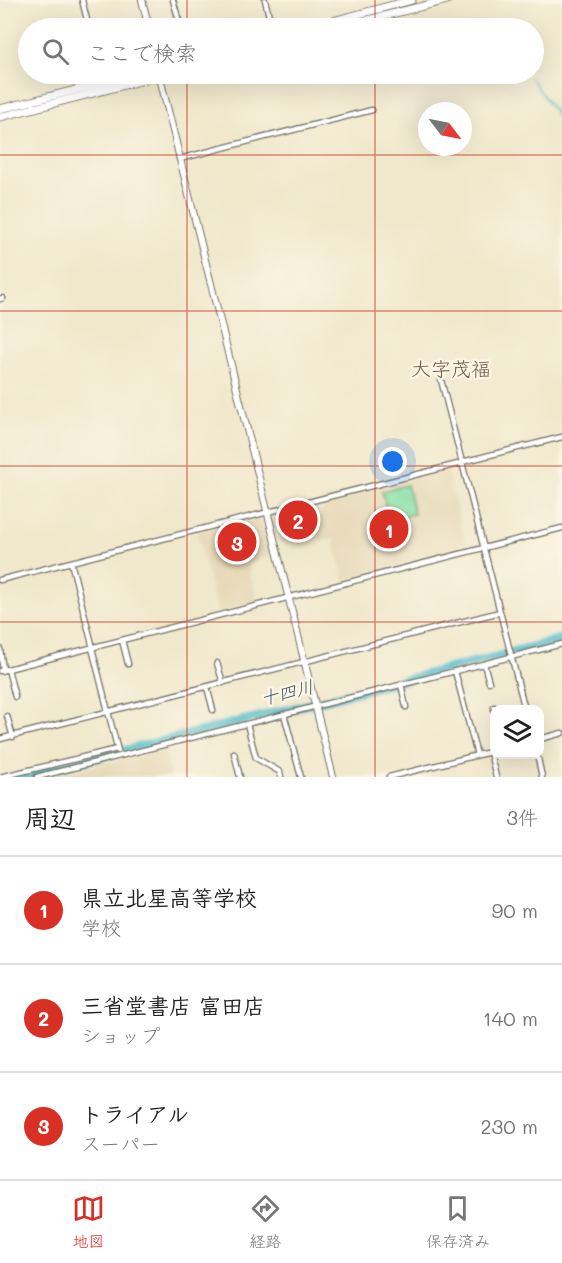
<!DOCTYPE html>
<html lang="ja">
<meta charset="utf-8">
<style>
:root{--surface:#fff;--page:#f6f6f6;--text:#222;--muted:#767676;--line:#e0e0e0;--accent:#d93025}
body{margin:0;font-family:Mali,"Klee One",sans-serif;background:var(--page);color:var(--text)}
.controls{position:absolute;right:18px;bottom:18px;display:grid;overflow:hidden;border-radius:12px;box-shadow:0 6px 24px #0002}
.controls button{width:54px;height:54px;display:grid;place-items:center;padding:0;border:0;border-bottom:2px solid var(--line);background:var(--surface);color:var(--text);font:30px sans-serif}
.compass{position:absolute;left:418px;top:102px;width:54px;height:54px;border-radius:50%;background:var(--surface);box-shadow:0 6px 24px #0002;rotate:122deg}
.you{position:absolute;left:393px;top:462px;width:21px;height:21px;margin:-15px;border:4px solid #fff;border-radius:50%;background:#1a73e8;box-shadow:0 0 0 9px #1a73e833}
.badge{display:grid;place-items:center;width:39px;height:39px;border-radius:50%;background:var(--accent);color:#fff;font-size:20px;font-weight:700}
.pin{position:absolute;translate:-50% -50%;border:3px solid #fff;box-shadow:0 2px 6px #0006}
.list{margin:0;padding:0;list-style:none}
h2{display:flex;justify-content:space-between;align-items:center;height:78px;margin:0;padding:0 24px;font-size:26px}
h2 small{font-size:20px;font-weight:400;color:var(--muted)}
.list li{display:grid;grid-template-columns:39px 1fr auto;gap:18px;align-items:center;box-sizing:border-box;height:108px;padding:0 24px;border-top:2px solid var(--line)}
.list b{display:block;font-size:22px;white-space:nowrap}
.list p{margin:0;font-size:20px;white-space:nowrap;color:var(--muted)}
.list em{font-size:20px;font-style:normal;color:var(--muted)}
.icon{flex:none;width:33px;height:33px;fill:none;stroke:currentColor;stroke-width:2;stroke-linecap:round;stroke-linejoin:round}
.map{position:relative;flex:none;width:562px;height:777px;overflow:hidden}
.search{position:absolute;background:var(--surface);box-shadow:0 6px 24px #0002;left:18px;right:18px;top:18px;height:66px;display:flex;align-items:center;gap:15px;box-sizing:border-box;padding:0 21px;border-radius:33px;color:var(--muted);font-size:22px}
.sheet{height:402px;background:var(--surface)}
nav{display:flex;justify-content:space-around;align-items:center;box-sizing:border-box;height:84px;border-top:2px solid var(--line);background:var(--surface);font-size:16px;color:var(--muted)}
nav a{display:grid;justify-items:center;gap:3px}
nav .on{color:var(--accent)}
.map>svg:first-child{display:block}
</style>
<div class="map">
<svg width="562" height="777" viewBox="0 0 562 777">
<rect width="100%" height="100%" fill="#fcf5e5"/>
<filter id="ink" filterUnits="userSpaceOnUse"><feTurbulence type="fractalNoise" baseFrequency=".0167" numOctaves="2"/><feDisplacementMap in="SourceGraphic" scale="12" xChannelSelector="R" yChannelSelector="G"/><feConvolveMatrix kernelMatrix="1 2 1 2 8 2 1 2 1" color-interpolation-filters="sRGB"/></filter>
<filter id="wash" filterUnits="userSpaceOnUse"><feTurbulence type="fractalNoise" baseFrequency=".008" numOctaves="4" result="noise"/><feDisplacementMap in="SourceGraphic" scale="24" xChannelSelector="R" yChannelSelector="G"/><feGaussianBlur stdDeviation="1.35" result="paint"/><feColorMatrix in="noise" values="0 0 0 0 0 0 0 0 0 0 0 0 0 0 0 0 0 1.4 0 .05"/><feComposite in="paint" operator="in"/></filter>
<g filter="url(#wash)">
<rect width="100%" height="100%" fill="#efe8cb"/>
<!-- built -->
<path fill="#e7daba" d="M447 469 467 549 344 581 333 538 320 542 314 521 319 520 324 508 322 500Z
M261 517 270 555 248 563 257 603 218 613 197 532Z
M163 749 166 751 170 777H51Z"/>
<!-- green -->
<path fill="#86e0a6" stroke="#588668" stroke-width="1.5" d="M407 485 414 514 389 520 382 491Z"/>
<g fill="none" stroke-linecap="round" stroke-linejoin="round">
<!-- stream -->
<path stroke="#4ebac9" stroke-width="1.5" d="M531 78 562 123
M512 648 562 635"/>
<!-- river -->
<path stroke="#4ebac9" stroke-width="9" d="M20 777 562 640"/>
</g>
</g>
<g filter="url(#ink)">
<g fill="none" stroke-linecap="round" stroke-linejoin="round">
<!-- street casing -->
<g stroke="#706d63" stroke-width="7">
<path id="street" d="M82 0 89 28
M173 0 181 28
M265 0 272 28
M102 74 103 82
M179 159 372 110
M0 299 3 298
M440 376 525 710
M462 462 562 437
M71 562 93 648
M0 580 462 463
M122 640 128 664
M92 648 118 751
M0 649 3 670
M217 663 223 683
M484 664 489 682
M8 669 15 697
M0 671 562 528
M455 671 477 755
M401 684 406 707
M207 687 213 710
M494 707V711
M284 714 301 777
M7 716 13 737
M247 724 256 758 280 772 281 777
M0 739 500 612
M540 739 562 733
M490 752 496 777
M234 753 240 777
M537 754 542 777
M0 777 117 749
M37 777 562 644
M389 777 494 751"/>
</g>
<!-- secondary casing -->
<g stroke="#706d63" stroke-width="8">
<path id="secondary" d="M142 0 149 28
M159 74 333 777"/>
</g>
<!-- primary casing -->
<g stroke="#706d63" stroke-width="9">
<path id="primary" d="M307 28 412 0
M336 28 447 0
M0 109 139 74
M0 117 167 74"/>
</g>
<!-- street -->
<use href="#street" stroke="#fff" stroke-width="4.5"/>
<!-- secondary -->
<use href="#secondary" stroke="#fff" stroke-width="6"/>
<!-- primary -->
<use href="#primary" stroke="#fff" stroke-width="7"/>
</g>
</g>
<!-- grid -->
<path fill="none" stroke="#c8321e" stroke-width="1.5" stroke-opacity="0.55" d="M187 0V28M375 0V28M187 74V777M375 74V777M0 155H562M0 311H562M0 466H562M0 622H562"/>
<g text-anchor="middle" stroke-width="5" stroke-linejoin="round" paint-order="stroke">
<!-- water labels -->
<g font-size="18" font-style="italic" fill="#375d62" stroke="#fcf5e5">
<text transform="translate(287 693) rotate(-14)" y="6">十四川</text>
</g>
<!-- quarter labels -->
<g font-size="20" fill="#6c5942" stroke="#fcf5e5">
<text x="451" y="376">大字茂福</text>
</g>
</g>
</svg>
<div class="controls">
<button><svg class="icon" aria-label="layers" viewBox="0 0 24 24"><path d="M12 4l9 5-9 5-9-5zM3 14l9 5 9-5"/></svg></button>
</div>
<svg class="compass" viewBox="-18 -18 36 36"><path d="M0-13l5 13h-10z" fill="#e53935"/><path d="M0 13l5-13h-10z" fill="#767676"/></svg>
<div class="you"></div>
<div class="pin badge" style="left:389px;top:529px">1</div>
<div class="pin badge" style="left:298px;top:520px">2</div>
<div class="pin badge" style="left:237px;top:542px">3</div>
<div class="search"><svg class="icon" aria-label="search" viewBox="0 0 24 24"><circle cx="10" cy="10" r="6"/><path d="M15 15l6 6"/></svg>ここで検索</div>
</div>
<section class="sheet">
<h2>周辺<small>3件</small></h2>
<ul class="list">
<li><span class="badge">1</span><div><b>県立北星高等学校</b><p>学校</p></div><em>90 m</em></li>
<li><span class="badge">2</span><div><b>三省堂書店 富田店</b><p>ショップ</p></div><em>140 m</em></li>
<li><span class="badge">3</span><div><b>トライアル</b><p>スーパー</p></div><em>230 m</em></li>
</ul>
</section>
<nav>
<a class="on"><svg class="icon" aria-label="map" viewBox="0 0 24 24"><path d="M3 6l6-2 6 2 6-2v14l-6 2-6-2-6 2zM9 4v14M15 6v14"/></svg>地図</a>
<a><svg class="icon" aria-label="directions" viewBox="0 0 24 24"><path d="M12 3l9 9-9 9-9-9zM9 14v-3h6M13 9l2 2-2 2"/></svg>経路</a>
<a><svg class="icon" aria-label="saved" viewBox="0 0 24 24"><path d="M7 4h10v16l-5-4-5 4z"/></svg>保存済み</a>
</nav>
